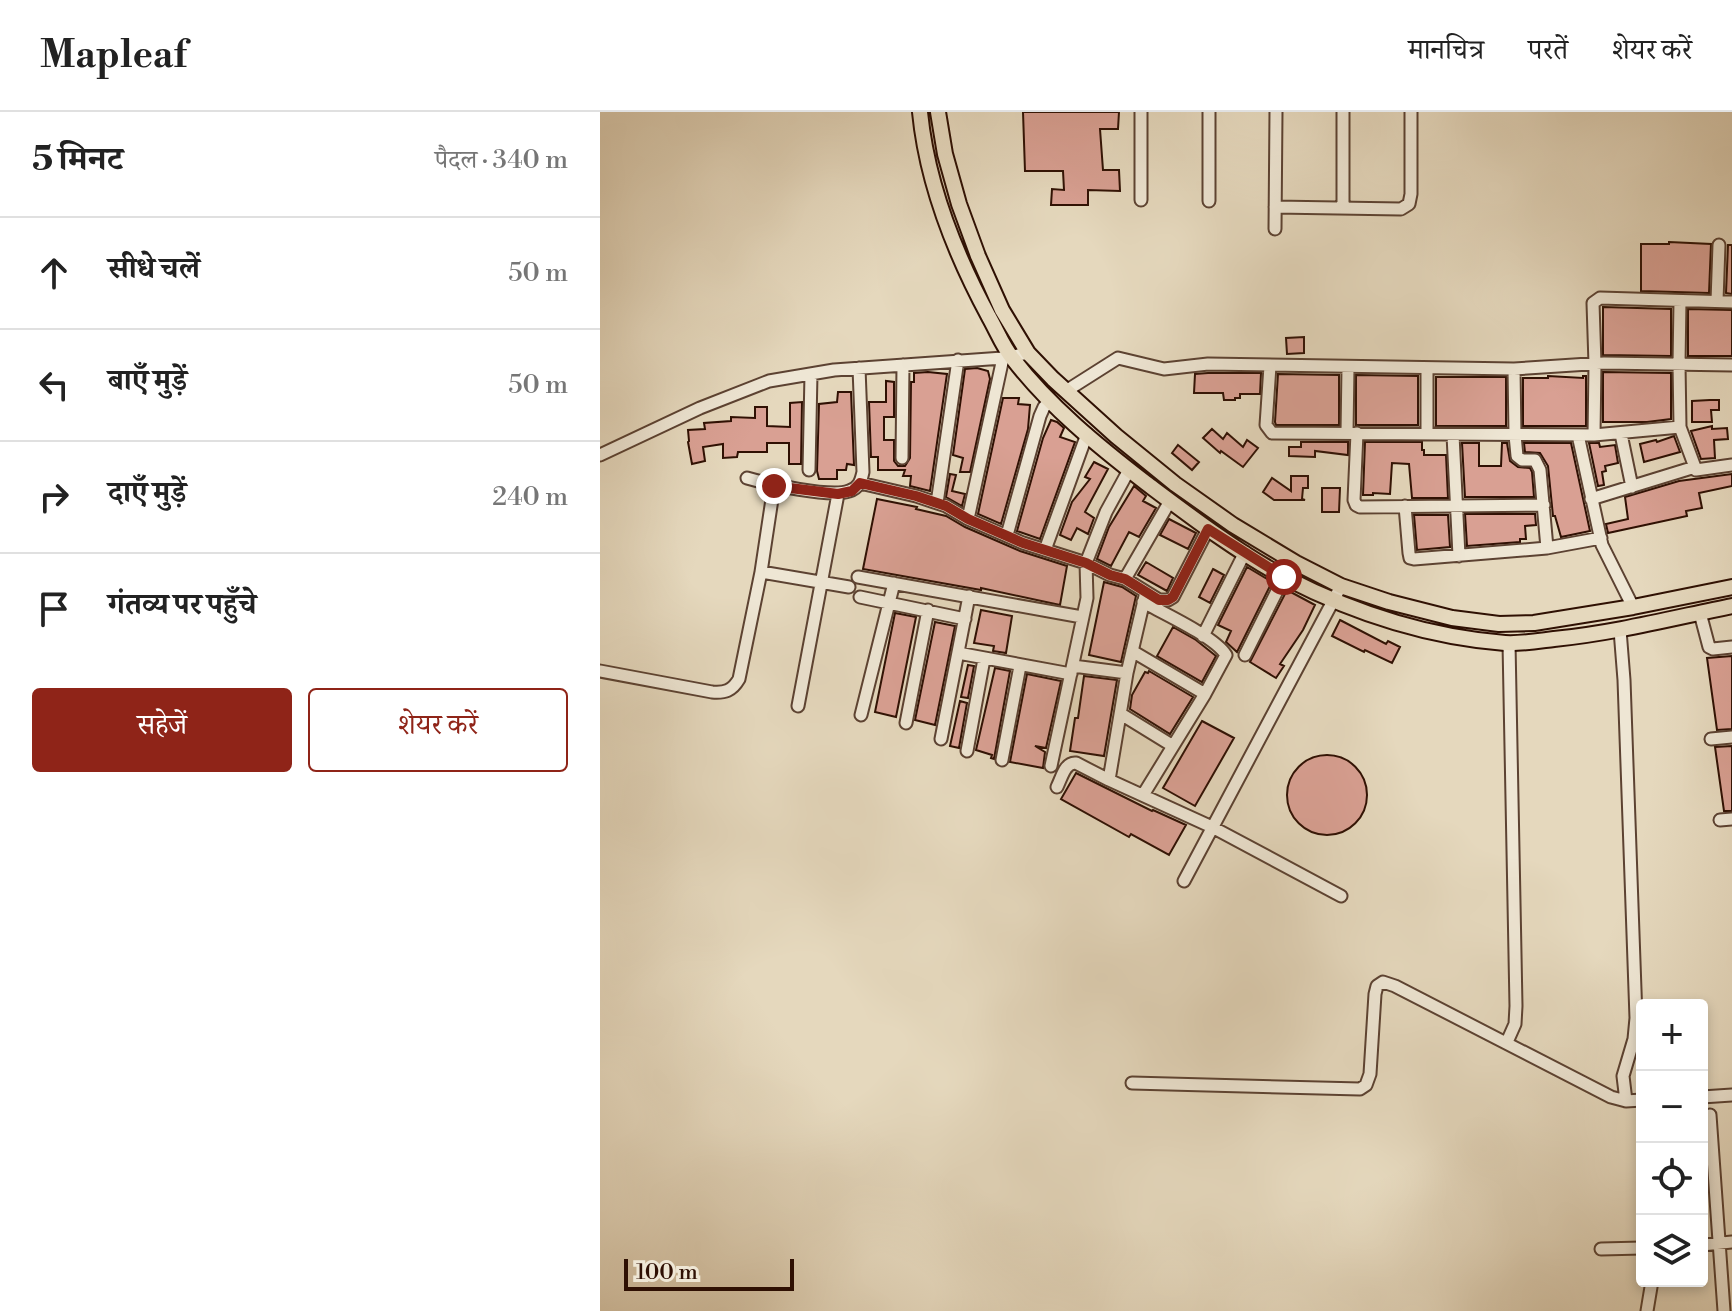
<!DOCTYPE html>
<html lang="hi">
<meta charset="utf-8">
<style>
:root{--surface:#fff;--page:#f2f2f2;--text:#222;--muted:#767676;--line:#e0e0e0;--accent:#8f2418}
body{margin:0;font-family:"Libre Bodoni","Noto Serif Devanagari",serif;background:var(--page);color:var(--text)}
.controls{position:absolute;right:24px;bottom:24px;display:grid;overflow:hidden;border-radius:8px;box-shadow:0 4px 12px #0003}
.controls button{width:72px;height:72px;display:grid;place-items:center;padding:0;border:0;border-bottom:2px solid var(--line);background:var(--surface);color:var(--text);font:40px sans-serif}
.scale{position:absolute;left:24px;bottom:20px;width:170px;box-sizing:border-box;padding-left:8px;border:4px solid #2f1003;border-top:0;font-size:22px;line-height:28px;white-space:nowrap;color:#2f1003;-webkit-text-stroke:6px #eee6d4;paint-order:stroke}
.stop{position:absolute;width:24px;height:24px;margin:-18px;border:6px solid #8f2418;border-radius:50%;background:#fff}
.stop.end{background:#8f2418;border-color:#fff;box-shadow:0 2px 8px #0008}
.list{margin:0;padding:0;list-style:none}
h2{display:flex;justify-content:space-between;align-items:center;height:104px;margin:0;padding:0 32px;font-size:34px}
h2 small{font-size:26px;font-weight:400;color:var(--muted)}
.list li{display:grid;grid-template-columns:52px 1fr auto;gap:24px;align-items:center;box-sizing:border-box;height:112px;padding:0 32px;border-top:2px solid var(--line)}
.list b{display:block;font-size:30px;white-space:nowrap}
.list em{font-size:26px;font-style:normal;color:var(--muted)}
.actions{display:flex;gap:16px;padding:24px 32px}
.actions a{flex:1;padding:18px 0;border:2px solid var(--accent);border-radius:8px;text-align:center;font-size:28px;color:var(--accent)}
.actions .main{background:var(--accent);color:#fff}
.icon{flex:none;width:44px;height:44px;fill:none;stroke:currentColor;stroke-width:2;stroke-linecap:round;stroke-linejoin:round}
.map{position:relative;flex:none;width:1132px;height:1199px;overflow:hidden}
header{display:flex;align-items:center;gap:48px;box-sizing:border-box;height:112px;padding:0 40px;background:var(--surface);border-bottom:2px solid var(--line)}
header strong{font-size:38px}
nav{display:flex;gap:44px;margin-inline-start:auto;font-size:28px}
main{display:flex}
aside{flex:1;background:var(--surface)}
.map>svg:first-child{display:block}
</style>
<header>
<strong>Mapleaf</strong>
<nav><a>मानचित्र</a><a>परतें</a><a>शेयर करें</a></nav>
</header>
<main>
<aside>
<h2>5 मिनट<small>पैदल · 340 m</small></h2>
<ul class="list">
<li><svg class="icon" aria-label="ahead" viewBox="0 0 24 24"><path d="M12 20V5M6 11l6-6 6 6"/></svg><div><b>सीधे चलें</b></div><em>50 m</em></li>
<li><svg class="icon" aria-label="left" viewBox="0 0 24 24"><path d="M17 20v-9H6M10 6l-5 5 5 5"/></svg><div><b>बाएँ मुड़ें</b></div><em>50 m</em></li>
<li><svg class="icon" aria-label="right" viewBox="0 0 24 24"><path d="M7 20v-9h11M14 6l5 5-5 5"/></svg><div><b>दाएँ मुड़ें</b></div><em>240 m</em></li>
<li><svg class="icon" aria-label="arrive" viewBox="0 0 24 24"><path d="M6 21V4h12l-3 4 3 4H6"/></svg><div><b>गंतव्य पर पहुँचे</b></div></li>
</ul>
<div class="actions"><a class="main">सहेजें</a><a>शेयर करें</a></div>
</aside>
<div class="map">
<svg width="1132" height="1199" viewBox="0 0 1132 1199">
<rect width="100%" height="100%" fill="#e5d8bd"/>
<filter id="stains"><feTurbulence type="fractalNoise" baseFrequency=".0025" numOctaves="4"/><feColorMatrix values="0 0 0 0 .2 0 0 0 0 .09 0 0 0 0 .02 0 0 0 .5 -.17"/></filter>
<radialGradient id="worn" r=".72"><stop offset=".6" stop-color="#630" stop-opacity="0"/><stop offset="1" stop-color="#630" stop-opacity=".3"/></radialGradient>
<!-- building -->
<path fill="#d9a093" stroke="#2f1003" stroke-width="2" d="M423 0H519L518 17H500L503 58H519L520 79 488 78V93H451L452 77 464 78 463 59H425Z
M1069 130 1111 132 1109 181 1041 179V132H1069Z
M1128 133H1132V182L1126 181Z
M1003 195 1071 197V244L1003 243Z
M1088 197 1132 198V244H1088Z
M704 225V241L687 242 686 226Z
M377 256 388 259 390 267 370 360H360L363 346 353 343 365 257Z
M328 260 347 262 330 379 310 374 311 364H303L305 358H278V345H271L269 290H286V269L294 270V305H284V328H294V349L298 354H305L310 346 311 270H314V261Z
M1003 260 1071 261V307L1047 310H1003Z
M608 261H661L660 282H640V286H635V288H624L623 281H594L595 262Z
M678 262 739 263V313H676L675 310Z
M756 263 818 264V313H756Z
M948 264 983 266V264H986V314H923V266H948Z
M836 265H906V314H836Z
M238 280H251L254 353 247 352 246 358H237V367H219L217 359 219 292 237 290Z
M403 286H419L418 292 430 293 428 317 401 412 378 402Z
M1110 288H1119V298H1111L1112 310H1092V289Z
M202 290 201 352H189V331H167V340H138L137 345 123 346V332L103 335 105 349 92 352 88 330 89 329 88 318 105 317 104 311 131 309V305L155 306V295H167V314L190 315V291Z
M451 308 457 310 464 316 460 325 475 330 440 427 417 419 443 326Z
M1112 314V317L1127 316 1128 327 1114 328 1115 346 1101 347 1091 319Z
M612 317 623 327 627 321 643 335 647 328 658 336 643 355 621 339 620 341 603 326Z
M1074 324 1080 340 1044 350 1040 332 1056 328 1057 330Z
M701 330H748V343L715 339V345L689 344V335H701Z
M765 330H822V338H824V343H846L848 386H812L809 352 792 351 790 382 773 381V383H763Z
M862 331H879V354H901L902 331H907L910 349 918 355 930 356 932 360 934 385H865Z
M924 331H971L990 419 961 425 955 404H953L948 354 940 341 925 340Z
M989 331H999L1000 335 1015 333 1018 351 1005 354 1006 359 1002 360 1004 373 998 374Z
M578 333 599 350 592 358 572 341Z
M494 350 508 357 485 400 494 406 488 422 477 416 471 428 460 423 472 390 490 367 485 365Z
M350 362 356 363 352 379 365 382 362 394 346 385Z
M1132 362V374L1099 381 1102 396 1086 399 1087 404 1008 421 1006 412 1028 407 1025 385 1079 369Z
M691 364H708V376H703L702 387 705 388H674L663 380 672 366 691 379Z
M534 374 546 384 543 389 556 396 539 425 529 420 511 454 497 447 509 415Z
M722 376H740L739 400H722Z
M277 387 317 395 316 397 346 404 365 415 420 439 467 454 460 493 381 476V478L263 457Z
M865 402H935L936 413 925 414 926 427H920V430L867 434Z
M814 403H848L850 435 817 438Z
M569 407 596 421 588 437 560 423Z
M546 450 573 466 567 479 538 463Z
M647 455 672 470 637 540 626 530 631 519 618 513Z
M613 457 624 463 610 491 599 485Z
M504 470 522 475 536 484 521 550 489 543Z
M687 478 715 493 703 518 680 552 684 554 676 566 650 550Z
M381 498 412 504 406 541 393 539 394 534 374 531Z
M295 501 316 505 296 605 275 600Z
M740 508 786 532 788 529 800 535 792 551 765 538 764 540 732 524Z
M335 510 355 514 335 613 315 608Z
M573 515 596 528 616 544 602 570 557 544Z
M1132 544V617L1117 618 1107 546Z
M368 553 374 554 368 586 361 585Z
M395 556 410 559 394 647 391 646 392 643 376 638Z
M549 559 593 585 570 622 530 597 532 583 545 560 548 561Z
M427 562 461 569 446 636 435 634 445 640 443 656 410 650Z
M484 564 517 568 504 644 470 639 475 606H478Z
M360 589 367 591 359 636 350 634Z
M602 609 634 626 595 694 563 676Z
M1132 634V699H1124L1115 635Z
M687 683a40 40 0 1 1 80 0a40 40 0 1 1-80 0Z
M476 661 552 699 553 698 586 713 569 743 531 722 529 725 461 687Z"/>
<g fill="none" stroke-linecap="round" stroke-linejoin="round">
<!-- minor casing -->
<g stroke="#5c4232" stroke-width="15">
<path id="minor" d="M609 0V89
M743 0V95
M541 88V0
M675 95 801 97 809 92 811 82V0
M675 117 676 0
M1080 189 1079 252 1080 315 1096 358 1132 353
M1117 189 1119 133
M670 254 666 313 672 321 994 323 1080 315
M827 256V322
M914 257 915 323 917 344 922 348H935L940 358 947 436
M466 279 518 246 564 257 608 252 914 257 1004 251 1132 253
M747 320 748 256
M757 321 754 388 756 393 760 395 944 393
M1021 322 1032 375
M853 323 859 444
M978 323 1002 433 1033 495
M994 323 995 252 993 191 1000 186 1132 190
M0 343 100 296 169 269 234 258 403 246 428 241
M302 346 303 253
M209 358 211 262
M147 366C168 372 231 386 249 379 259 376 261 369 263 360L259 256
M260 371 316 384 346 394 368 407 423 431 486 451 510 463 525 467 559 488H568L573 485 608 417
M991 387 1095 355
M337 391 358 248
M805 394 809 441 810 446 814 447 947 436 1001 426
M368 407 403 246
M407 423 440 304 444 295 450 290
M445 438 487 322
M161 460 249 475
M258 465 482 505
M525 467 570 389
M260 485 365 507
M543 490C563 501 615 525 626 543L605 582 543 683
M1100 501 1109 535 1113 537 1132 535
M1020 518 1024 568 1036 906 1034 927 1023 964 1026 989
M603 524 645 440
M532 539 605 582
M358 541 471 562
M645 543 684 465
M473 554 527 561
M0 559 112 580C125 581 132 579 139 567L161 460 174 374
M198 594 238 382
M521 602 573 634
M261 603 294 471
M306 611 328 498
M341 627 369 484
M1111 627 1132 625
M367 639 384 547
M402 648 420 554
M451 654 487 486 486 451 506 400 529 358
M509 668 527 561 545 484
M457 675C462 665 465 650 476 651L509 668 612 715 741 784
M1120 708 1132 707
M584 769 741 474
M907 930 915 912 916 894 909 531
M532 971 760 977 766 973 770 962 775 882 777 874 783 870 795 874 1011 985 1026 989 1042 988
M1102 985 1132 983
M1110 1003 1124 1199
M1102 1133 1132 1130
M1001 1137 1042 1136
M1047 1199 1052 1169"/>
</g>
<!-- major casing -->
<g stroke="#2f1003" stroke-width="18">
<path id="major" d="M320 0C327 72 355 142 389 205 397 219 403 235 413 247 450 295 498 334 546 371 590 404 637 440 686 466 754 501 829 525 905 531 921 532 938 529 954 527 1014 521 1073 506 1132 494
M338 0 345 42 359 92 378 144 402 198 428 241 453 267 516 324 575 372 633 413 696 451 741 474 789 490 852 506 899 512 934 511 1033 495 1132 475"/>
</g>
<!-- minor -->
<use href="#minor" stroke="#eee6d4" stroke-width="11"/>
<!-- major -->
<use href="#major" stroke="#e5d8bd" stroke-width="14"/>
</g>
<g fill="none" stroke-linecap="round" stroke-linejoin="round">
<!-- route -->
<path stroke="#8f2418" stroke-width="10" d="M174 374 238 382 252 379 260 371 316 384 346 394 368 407 423 431 486 451 510 463 525 467 559 488H568L573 485 608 417 684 465"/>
</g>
<rect width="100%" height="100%" filter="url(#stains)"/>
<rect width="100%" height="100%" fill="url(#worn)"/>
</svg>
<div class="controls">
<button>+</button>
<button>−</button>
<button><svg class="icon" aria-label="locate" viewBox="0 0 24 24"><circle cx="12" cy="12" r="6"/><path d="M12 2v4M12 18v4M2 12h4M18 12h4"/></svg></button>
<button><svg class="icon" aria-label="layers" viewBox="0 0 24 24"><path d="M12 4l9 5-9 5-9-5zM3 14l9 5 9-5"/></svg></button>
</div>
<div class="scale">100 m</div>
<div class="stop" style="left:684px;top:465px"></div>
<div class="stop end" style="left:174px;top:374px"></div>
</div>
</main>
